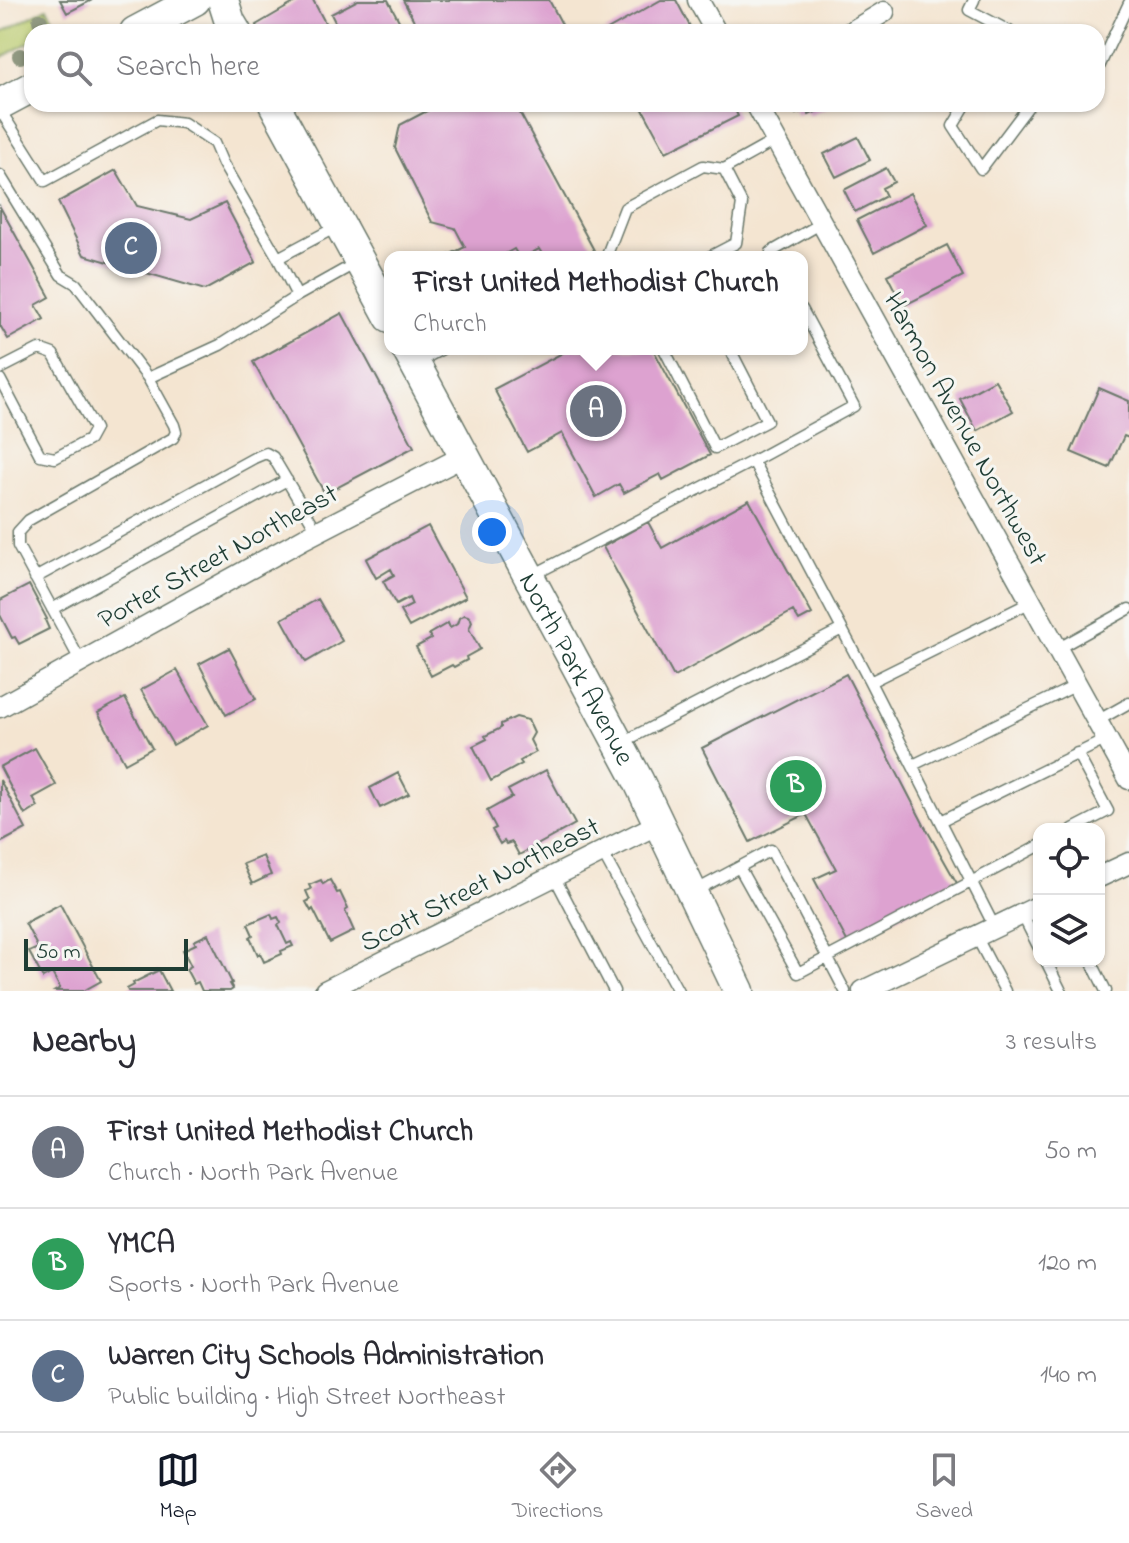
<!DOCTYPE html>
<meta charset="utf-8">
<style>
:root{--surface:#fff;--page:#f7f7f7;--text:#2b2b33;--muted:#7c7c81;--line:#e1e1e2;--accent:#111827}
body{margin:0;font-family:"Indie Flower",sans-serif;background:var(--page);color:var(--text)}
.controls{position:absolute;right:24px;bottom:24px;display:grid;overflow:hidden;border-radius:16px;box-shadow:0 2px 6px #0004}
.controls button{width:72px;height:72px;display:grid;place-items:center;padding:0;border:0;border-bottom:2px solid var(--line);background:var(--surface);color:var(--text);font:40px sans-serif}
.scale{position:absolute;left:24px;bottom:20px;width:164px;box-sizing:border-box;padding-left:8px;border:4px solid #1f3d34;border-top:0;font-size:22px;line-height:28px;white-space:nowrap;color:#1f3d34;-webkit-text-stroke:6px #f6f6f2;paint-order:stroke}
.you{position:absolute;left:492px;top:532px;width:28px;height:28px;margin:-20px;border:6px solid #fff;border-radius:50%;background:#1a73e8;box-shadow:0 0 0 12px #1a73e833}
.badge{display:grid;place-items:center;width:52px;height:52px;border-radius:50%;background:var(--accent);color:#fff;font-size:26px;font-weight:700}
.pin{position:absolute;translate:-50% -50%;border:4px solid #fff;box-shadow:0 2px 8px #0006}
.popup{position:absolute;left:384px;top:251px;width:424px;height:104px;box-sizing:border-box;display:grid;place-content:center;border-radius:16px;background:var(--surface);filter:drop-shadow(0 2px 6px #0005);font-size:26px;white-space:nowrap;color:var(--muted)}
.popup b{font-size:30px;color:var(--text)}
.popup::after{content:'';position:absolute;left:50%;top:100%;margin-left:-16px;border:16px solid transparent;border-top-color:var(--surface)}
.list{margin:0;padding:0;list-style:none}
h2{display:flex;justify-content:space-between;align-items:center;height:104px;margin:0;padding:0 32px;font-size:34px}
h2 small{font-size:26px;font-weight:400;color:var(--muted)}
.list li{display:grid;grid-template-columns:52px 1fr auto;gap:24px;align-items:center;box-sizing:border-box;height:112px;padding:0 32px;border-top:2px solid var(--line)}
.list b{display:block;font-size:30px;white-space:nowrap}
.list p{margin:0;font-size:26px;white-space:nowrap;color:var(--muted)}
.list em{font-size:26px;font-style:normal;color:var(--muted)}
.icon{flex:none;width:44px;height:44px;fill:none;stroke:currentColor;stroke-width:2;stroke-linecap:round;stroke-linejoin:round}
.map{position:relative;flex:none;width:1129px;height:991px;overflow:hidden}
.search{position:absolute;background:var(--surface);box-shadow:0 2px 6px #0004;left:24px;right:24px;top:24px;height:88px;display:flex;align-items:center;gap:20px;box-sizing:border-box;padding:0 28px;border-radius:24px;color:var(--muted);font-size:30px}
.sheet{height:440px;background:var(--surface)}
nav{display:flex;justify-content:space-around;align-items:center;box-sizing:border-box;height:112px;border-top:2px solid var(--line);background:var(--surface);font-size:22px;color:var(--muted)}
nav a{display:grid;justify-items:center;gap:4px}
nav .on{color:var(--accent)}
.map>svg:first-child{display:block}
</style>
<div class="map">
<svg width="1129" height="991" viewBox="0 0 1129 991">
<rect width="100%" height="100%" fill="#f6f6f2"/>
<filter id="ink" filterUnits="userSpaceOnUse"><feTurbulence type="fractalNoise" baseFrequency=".0125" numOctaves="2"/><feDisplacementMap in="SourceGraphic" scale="16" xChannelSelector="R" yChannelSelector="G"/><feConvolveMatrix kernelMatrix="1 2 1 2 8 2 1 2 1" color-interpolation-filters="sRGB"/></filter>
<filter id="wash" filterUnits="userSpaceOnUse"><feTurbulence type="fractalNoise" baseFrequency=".006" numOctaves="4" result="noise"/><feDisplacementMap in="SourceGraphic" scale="32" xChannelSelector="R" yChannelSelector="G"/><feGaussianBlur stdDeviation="1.8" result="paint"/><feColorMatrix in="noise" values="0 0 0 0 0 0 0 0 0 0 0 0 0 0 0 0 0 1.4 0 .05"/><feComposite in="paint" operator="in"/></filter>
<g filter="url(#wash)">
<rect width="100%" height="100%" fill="#f4e5d1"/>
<!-- green -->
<path fill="#baca6d" stroke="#6c8450" stroke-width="2" d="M47 8 58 27 48 32H32V41L0 58V33Z"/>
<g id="blocks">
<!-- building -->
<path fill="#dda2d0" d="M60 0H92L67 13Z
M299 0H313L330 32H260L256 25Z
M358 0H388L405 32H340L331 14Z
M403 0H549L566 32H420Z
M661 0H676L693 32H604Z
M440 104H515L596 254 591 257H544L539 249 524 257H519L514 249 505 254 507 257H445L465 247 455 228 432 222 395 148 400 125Z
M640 104H732L738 116 666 152Z
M792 104H834L809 115 806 110 796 114Z
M858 137 870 160 836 177 824 154Z
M886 168 894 182 882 188 886 196 855 212 844 190Z
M116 170 137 206 191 219 225 203 256 262 205 290 84 255 58 202Z
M910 193 927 225 874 253 857 220Z
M0 207 50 297 36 305 44 319 8 339 1 327H0Z
M947 245 963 276 903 306 887 275Z
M342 313 414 447 325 494 253 362Z
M570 349H653L710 455 663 480 660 474 624 493 619 484 596 497 562 433 527 452 494 389Z
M995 380 1013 411 977 431 960 399Z
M1099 388 1129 401V438L1124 436 1109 468 1071 452Z
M749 500 812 614 799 621 793 611 674 677 603 547 648 522 662 548Z
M428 526 466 597 409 627 400 611 412 605 409 598 396 605 383 581 394 575 391 569 376 578 366 559Z
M29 585 47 619 45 620 49 629 19 644 15 637 12 638 0 615V600Z
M318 599 342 641 306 662 282 619Z
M464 615 468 616 471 619 472 622 469 629 480 649 466 657 467 660 454 667 452 665 431 676 416 647 431 639 429 634 448 623 450 628 457 624 459 618Z
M229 648 256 699 226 715 199 664Z
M177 670 208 725 173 745 141 690Z
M846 674 924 825 958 885 848 943 814 879 836 869 806 814 750 842 702 748Z
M125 698 152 748 125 763 98 713Z
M516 717 528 720 534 733 530 740 536 752 520 761 522 764 491 781 473 746 487 739 485 736 501 728V724Z
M35 748 56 785 33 798 38 807 25 815 0 767Z
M546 770 575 824 519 855 512 842 506 844 504 841 500 844 492 830 496 828 487 811 512 797 508 790Z
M398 773 409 794 380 808 370 788Z
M0 780 26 829 0 843Z
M263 856 271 875 252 884 243 864Z
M321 880 323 884 330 880 337 893 340 892 348 909 345 911 354 931 330 943 313 909 311 911 306 902 310 900 306 891 311 889 309 885Z
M60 904 101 981 83 991H55L60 988 52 973 43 978 29 952 38 948 25 923Z
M271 914 273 919 278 917 281 923 278 925 287 944 291 942 293 946 281 951 282 954 264 962 260 953 258 955 250 937 253 935 248 924Z
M208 934 232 983 230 984 233 989 230 991H202L198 982 194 984 186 969 191 966 183 950 196 944 194 941Z
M159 970 170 991H128L127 989 134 985 133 983Z"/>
</g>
</g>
<g filter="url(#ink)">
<use href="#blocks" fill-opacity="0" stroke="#6a786b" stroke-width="2"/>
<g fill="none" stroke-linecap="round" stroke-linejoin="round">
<!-- lane casing -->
<g stroke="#6a786b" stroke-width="13">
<path id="lane" d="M974 0 969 10 1011 32
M1097 66 1099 67 1129 3
M966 104 953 126 981 169 1030 104
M0 110 45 181 157 120 184 123 214 143 223 164 278 258 338 226
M0 175 61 275 76 284 148 378 174 425 176 432 173 438 29 520 18 532V546L81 662
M606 257 625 208 703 166 724 169 776 140
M709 257 736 243 742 204 724 169
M774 257 771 252 822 223
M278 258 297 296
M802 309 854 406 753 461 870 682 1031 602
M664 349 715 448 767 421 730 349
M416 363 442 349
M0 369 39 349 53 354 95 429 89 440 55 458 40 455 0 379
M148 378 220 345 297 296 356 263
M531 576 753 461
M35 578 254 458 266 453 273 457 317 531
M52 609 287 480
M1057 649 1129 609
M870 682 995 928
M1097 721 1129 703
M621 743 842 629
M913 765 1077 685
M941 821 1107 739
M1073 829 1108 811 1077 753
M602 852 678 991
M739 867 798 973 1039 846
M554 876 614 991
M693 892 771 850 845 991
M1022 914 1039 948
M976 936 1005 991
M1046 961 1061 991
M1091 961 1106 991"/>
</g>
<!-- street casing -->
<g stroke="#6a786b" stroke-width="23">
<path id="street" d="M698 0 716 32
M851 32 884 12
M756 104 1129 779
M0 707 305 538 464 456
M1099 877 1129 863
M325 991 658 824
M863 991 1039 906"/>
</g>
<!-- secondary casing -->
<g stroke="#6a786b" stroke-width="33">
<g id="secondary">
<path d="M223 0 230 22 236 32"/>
<path d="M135 32 195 0"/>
<path d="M0 104 32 87"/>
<path d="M274 104 390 317"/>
<path id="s1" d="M407 349 638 780 739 991"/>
</g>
</g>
<!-- lane -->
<use href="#lane" stroke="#fff" stroke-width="10"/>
<!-- street -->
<use href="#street" stroke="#fff" stroke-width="20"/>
<!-- secondary -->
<use href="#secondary" stroke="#fff" stroke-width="30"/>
</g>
<!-- trees -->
<g fill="#909881">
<circle cx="40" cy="21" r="8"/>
<circle cx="20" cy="56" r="8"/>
</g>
</g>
<g text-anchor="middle" stroke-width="6" stroke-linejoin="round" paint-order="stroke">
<!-- street labels -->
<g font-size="28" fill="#1f3d34" stroke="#f6f6f2">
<text transform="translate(967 428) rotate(61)" y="10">Harmon Avenue Northwest</text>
<text transform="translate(217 555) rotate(-29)" y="10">Porter Street Northeast</text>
<text dy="10" stroke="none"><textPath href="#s1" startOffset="362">North Park Avenue</textPath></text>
<text transform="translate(479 883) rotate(-27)" y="10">Scott Street Northeast</text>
</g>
</g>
</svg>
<div class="controls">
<button><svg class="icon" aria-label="locate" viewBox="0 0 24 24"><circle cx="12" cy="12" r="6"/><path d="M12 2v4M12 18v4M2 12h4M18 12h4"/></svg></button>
<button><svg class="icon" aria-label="layers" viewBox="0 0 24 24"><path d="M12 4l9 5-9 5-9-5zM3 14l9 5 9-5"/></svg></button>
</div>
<div class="scale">50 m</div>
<div class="you"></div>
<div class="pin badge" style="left:596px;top:411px;background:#6b7280">A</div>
<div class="popup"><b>First United Methodist Church</b>Church</div>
<div class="pin badge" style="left:796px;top:786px;background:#2e9e5b">B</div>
<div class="pin badge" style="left:131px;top:248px;background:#5c6f8a">C</div>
<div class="search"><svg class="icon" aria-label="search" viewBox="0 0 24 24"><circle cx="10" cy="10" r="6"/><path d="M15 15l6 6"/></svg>Search here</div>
</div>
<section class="sheet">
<h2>Nearby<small>3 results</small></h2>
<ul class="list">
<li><span class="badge" style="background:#6b7280">A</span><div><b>First United Methodist Church</b><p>Church · North Park Avenue</p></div><em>50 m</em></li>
<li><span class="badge" style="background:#2e9e5b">B</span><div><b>YMCA</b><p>Sports · North Park Avenue</p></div><em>120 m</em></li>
<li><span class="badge" style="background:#5c6f8a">C</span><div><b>Warren City Schools Administration</b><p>Public building · High Street Northeast</p></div><em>140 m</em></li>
</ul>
</section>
<nav>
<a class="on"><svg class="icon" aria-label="map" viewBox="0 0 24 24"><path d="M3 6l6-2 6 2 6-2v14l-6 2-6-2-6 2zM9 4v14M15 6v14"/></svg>Map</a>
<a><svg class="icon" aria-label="directions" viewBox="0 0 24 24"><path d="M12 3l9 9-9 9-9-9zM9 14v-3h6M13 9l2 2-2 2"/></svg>Directions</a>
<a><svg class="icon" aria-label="saved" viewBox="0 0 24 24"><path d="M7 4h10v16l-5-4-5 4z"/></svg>Saved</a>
</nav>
